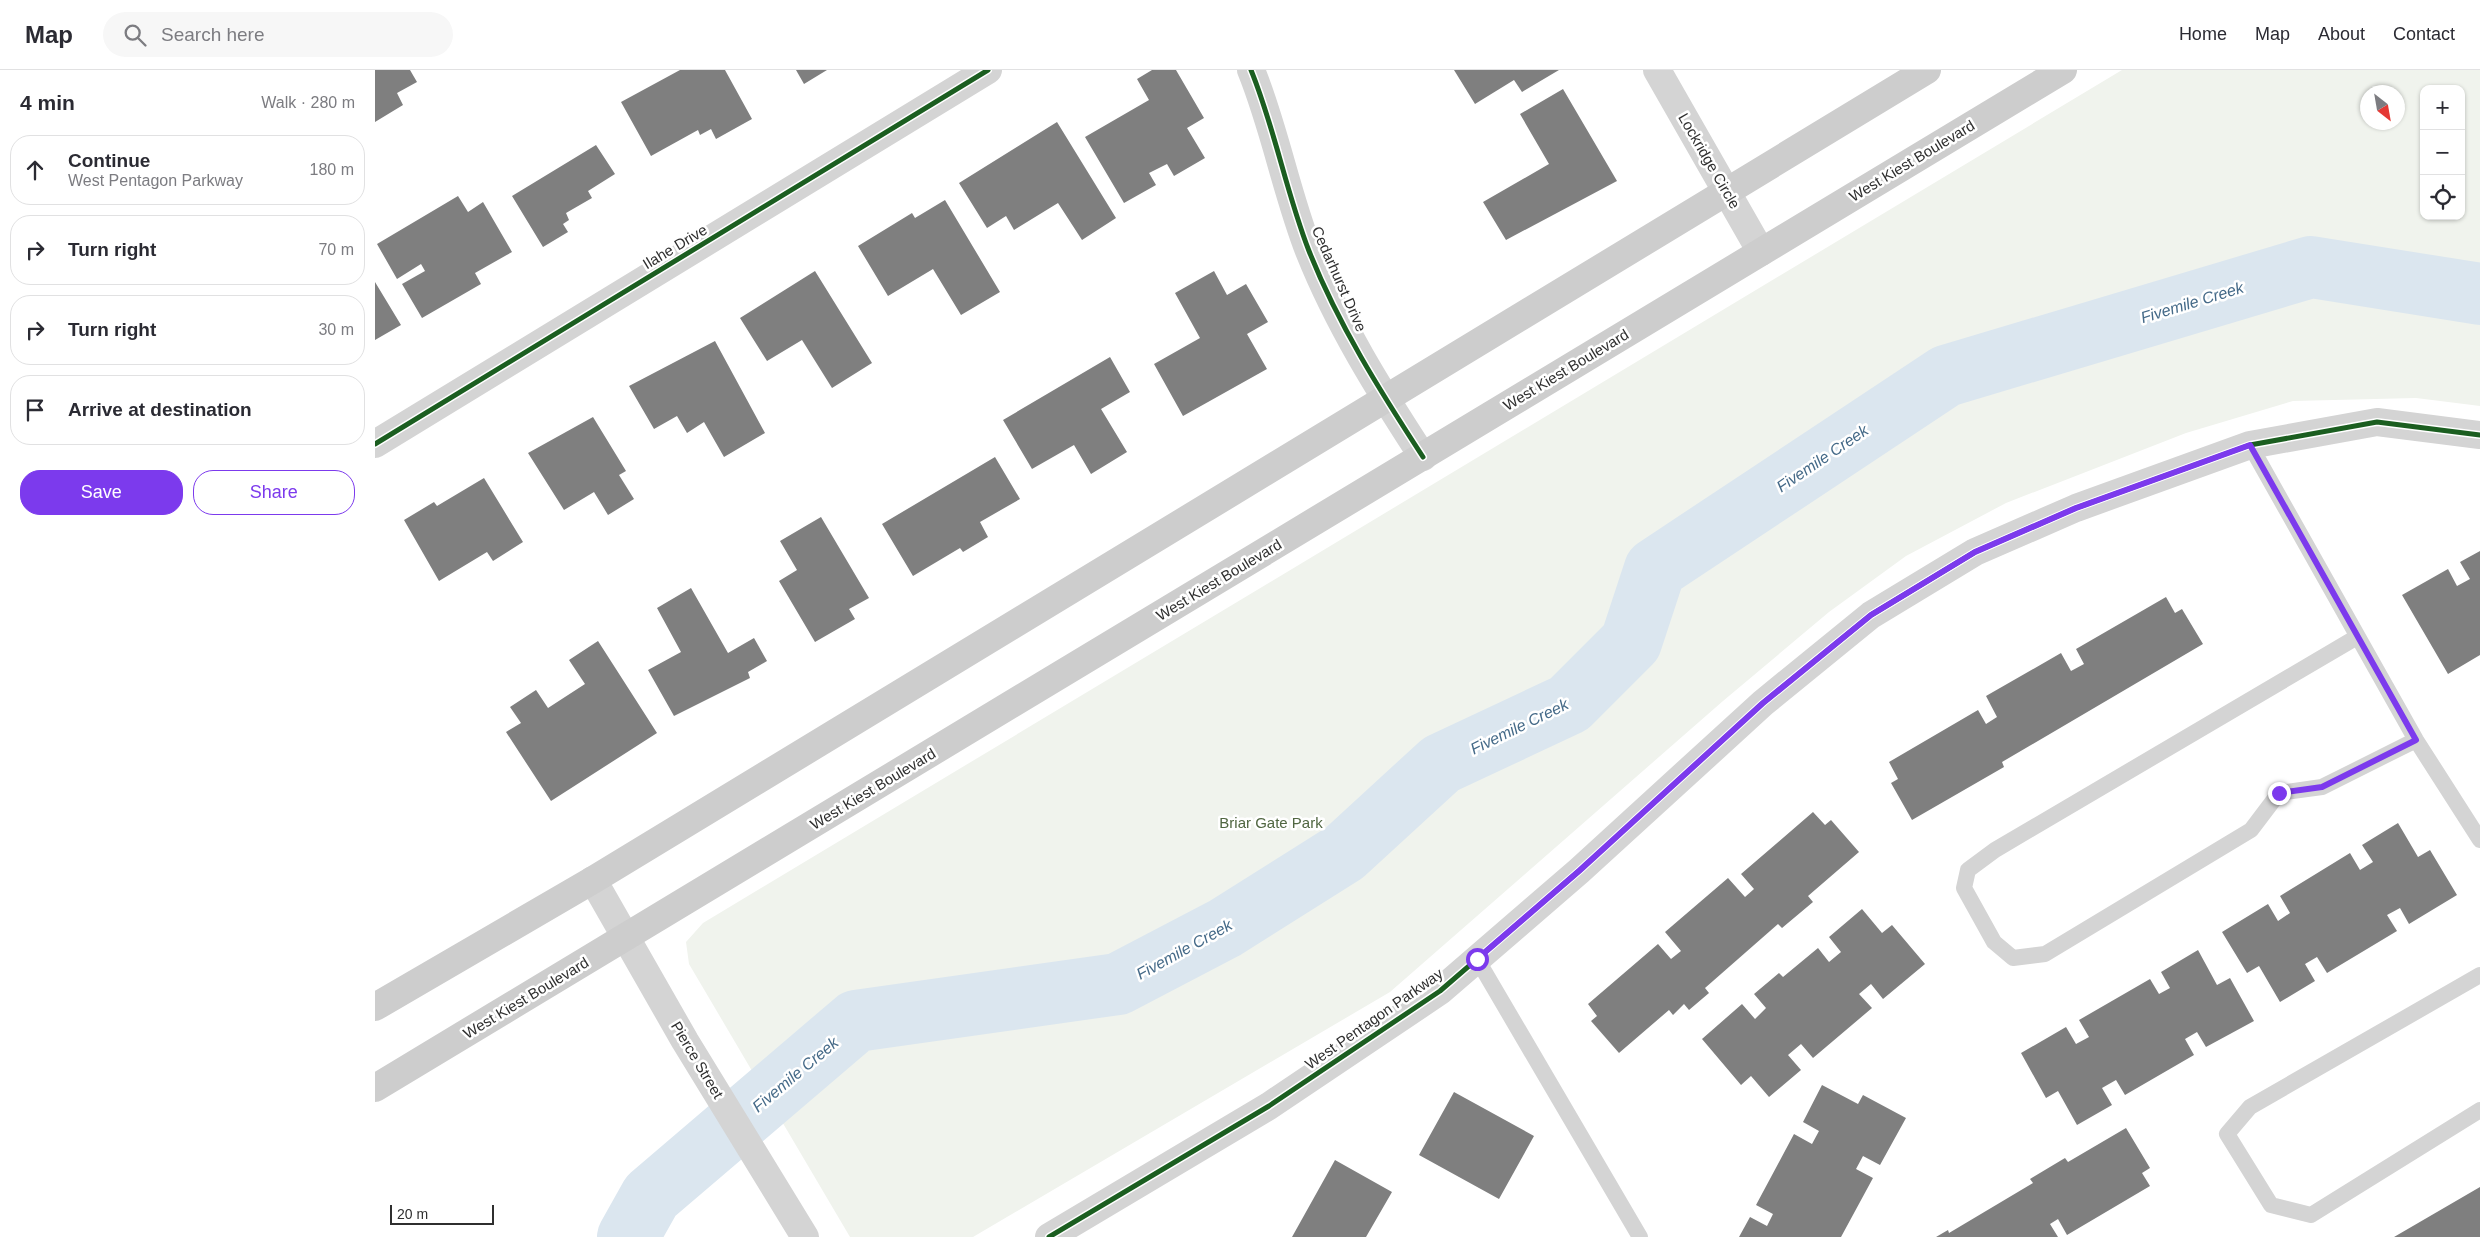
<!DOCTYPE html>
<meta charset="utf-8">
<style>
:root{--surface:#fff;--page:#f7f7f7;--text:#2b2b33;--muted:#7c7c81;--line:#e1e1e2;--accent:#7c3aed}
body{margin:0;font-family:Arial,sans-serif;background:var(--page);color:var(--text)}
.controls{position:absolute;right:15px;top:15px;display:grid;overflow:hidden;border-radius:10px;box-shadow:0 1px 4px #0004}
.controls button{width:45px;height:45px;display:grid;place-items:center;padding:0;border:0;border-bottom:1px solid var(--line);background:var(--surface);color:var(--text);font:25px sans-serif}
.compass{position:absolute;left:1985px;top:15px;width:45px;height:45px;border-radius:50%;background:var(--surface);box-shadow:0 1px 4px #0004;rotate:149deg}
.scale{position:absolute;left:15px;bottom:12px;width:104px;box-sizing:border-box;padding-left:5px;border:2px solid #2f2f2f;border-top:0;font-size:14px;line-height:18px;white-space:nowrap;color:#2f2f2f;-webkit-text-stroke:4px #fff;paint-order:stroke}
.stop{position:absolute;width:15px;height:15px;margin:-11px;border:4px solid #7c3aed;border-radius:50%;background:#fff}
.stop.end{background:#7c3aed;border-color:#fff;box-shadow:0 1px 5px #0008}
.list{margin:0;padding:0;list-style:none}
h2{display:flex;justify-content:space-between;align-items:center;height:65px;margin:0;padding:0 20px;font-size:21px}
h2 small{font-size:16px;font-weight:400;color:var(--muted)}
.list li{display:grid;grid-template-columns:32px 1fr auto;gap:15px;align-items:center;box-sizing:border-box;height:70px;margin:0 10px 10px;padding:0 10px;border:1px solid var(--line);border-radius:20px}
.list b{display:block;font-size:19px;white-space:nowrap}
.list p{margin:0;font-size:16px;white-space:nowrap;color:var(--muted)}
.list em{font-size:16px;font-style:normal;color:var(--muted)}
.actions{display:flex;gap:10px;padding:15px 20px}
.actions a{flex:1;padding:11px 0;border:1px solid var(--accent);border-radius:20px;text-align:center;font-size:18px;color:var(--accent)}
.actions .main{background:var(--accent);color:#fff}
.icon{flex:none;width:28px;height:28px;fill:none;stroke:currentColor;stroke-width:2;stroke-linecap:round;stroke-linejoin:round}
.map{position:relative;flex:none;width:2105px;height:1167px;overflow:hidden}
header{display:flex;align-items:center;gap:30px;box-sizing:border-box;height:70px;padding:0 25px;background:var(--surface);border-bottom:1px solid var(--line)}
header strong{font-size:24px}
nav{display:flex;gap:28px;margin-inline-start:auto;font-size:18px}
.search{width:350px;height:45px;background:var(--page);display:flex;align-items:center;gap:12px;box-sizing:border-box;padding:0 18px;border-radius:28px;color:var(--muted);font-size:19px}
main{display:flex}
aside{flex:1;background:var(--surface)}
.map>svg:first-child{display:block}
</style>
<header>
<strong>Map</strong>
<div class="search"><svg class="icon" aria-label="search" viewBox="0 0 24 24"><circle cx="10" cy="10" r="6"/><path d="M15 15l6 6"/></svg>Search here</div>
<nav><a>Home</a><a>Map</a><a>About</a><a>Contact</a></nav>
</header>
<main>
<aside>
<h2>4 min<small>Walk · 280 m</small></h2>
<ul class="list">
<li><svg class="icon" aria-label="ahead" viewBox="0 0 24 24"><path d="M12 20V5M6 11l6-6 6 6"/></svg><div><b>Continue</b><p>West Pentagon Parkway</p></div><em>180 m</em></li>
<li><svg class="icon" aria-label="right" viewBox="0 0 24 24"><path d="M7 20v-9h11M14 6l5 5-5 5"/></svg><div><b>Turn right</b></div><em>70 m</em></li>
<li><svg class="icon" aria-label="right" viewBox="0 0 24 24"><path d="M7 20v-9h11M14 6l5 5-5 5"/></svg><div><b>Turn right</b></div><em>30 m</em></li>
<li><svg class="icon" aria-label="arrive" viewBox="0 0 24 24"><path d="M6 21V4h12l-3 4 3 4H6"/></svg><div><b>Arrive at destination</b></div></li>
</ul>
<div class="actions"><a class="main">Save</a><a>Share</a></div>
</aside>
<div class="map">
<svg width="2105" height="1167" viewBox="0 0 2105 1167">
<rect width="100%" height="100%" fill="#fff"/>
<!-- green -->
<path fill="#f0f3ed" fill-rule="evenodd" d="M1747 0H2105V336L2041 328 1918 331 1811 363 1631 433 1531 486 1454 542 1348 631 1015 922 598 1167H475L314 894 311 872 328 853ZM2049 19H2086V146H2049ZM1992 22H2022V52H1992Z"/>
<g fill="none" stroke-linecap="round" stroke-linejoin="round">
<!-- river -->
<path stroke="#dbe6ef" stroke-width="62" d="M253 1167 276 1126 481 951 743 914 850 858 969 783 1066 694 1194 634 1256 572 1280 499 1571 306 1936 197 2105 224"/>
</g>
<!-- building -->
<path fill="#7f7f7f" d="M0 0H35L42 12 22 23 28 35 0 52Z
M305 0H350L377 49 341 69 336 59 325 65 323 60 276 86 246 32Z
M421 0H452L429 14Z
M777 0H801L829 48 812 58 830 88 799 106 792 94 774 103 781 115 749 133 710 67 774 30 762 9Z
M1079 0H1184L1147 22 1139 10 1100 34Z
M1188 19 1242 111 1131 170 1108 132 1174 94 1145 44Z
M682 52 741 148 707 170 683 133 639 160 631 146 612 158 584 113Z
M221 75 240 104 213 121 217 128 191 143 194 150 188 154 193 162 168 177 137 126Z
M83 126 93 142 108 132 137 182 100 203 106 214 47 248 27 214 50 201 46 194 22 209 2 174Z
M570 130 625 222 586 245 558 199 513 226 483 176 537 143 540 148Z
M440 201 497 293 457 318 427 270 392 291 365 248Z
M839 201 852 225 871 214 893 252 872 264 892 299 808 346 779 294 825 268 800 223Z
M0 212 26 255 0 270Z
M340 271 390 363 349 387 329 352 312 363 302 346 279 359 254 316Z
M735 287 755 322 726 339 752 382 716 404 699 375 657 399 628 350Z
M218 347 251 401 244 405 259 429 233 445 219 422 189 440 153 383Z
M620 387 645 429 605 452 613 467 588 482 585 478 538 506 507 454Z
M109 408 148 472 118 491 112 482 64 511 29 450 59 432 62 436Z
M446 447 494 528 474 539 480 549 440 572 404 511 422 500 405 471Z
M2105 481V585L2073 604 2027 525 2073 499 2082 516 2095 509 2085 492Z
M316 518 353 583 379 568 392 591 373 602 375 608 299 646 273 600 306 582 282 538Z
M1791 527 1800 543 1807 539 1828 574 1627 692 1629 697 1537 750 1516 713 1523 709 1514 692 1603 640 1611 654 1622 647 1611 626 1686 583 1696 601 1709 594 1701 579Z
M223 571 282 663 176 731 131 662 146 653 135 637 161 620 173 638 210 614 194 590Z
M1438 742 1450 755 1456 750 1484 782 1433 826 1438 832 1407 858 1403 854 1330 918 1334 923 1314 940 1309 934 1298 945 1294 940 1244 983 1216 951 1222 946 1213 934 1283 874 1296 889 1306 881 1290 862 1353 808 1370 827 1379 819 1366 804Z
M2023 753 2043 787 2055 780 2082 825 2034 854 2025 838 2012 845 2022 861 1952 903 1942 887 1930 894 1940 911 1905 932 1884 896 1872 903 1847 862 1893 834 1903 851 1915 843 1905 826 1975 783 1985 800 1998 792 1987 775Z
M1487 839 1507 863 1517 855 1550 894 1508 929 1496 914 1484 924 1497 938 1438 988 1426 974 1413 985 1426 1000 1394 1027 1376 1006 1366 1015 1327 969 1367 934 1380 949 1391 938 1379 924 1404 903 1408 907 1443 878 1454 892 1466 882 1454 867Z
M1823 880 1842 915 1855 908 1879 951 1831 977 1822 962 1810 969 1819 985 1750 1025 1741 1010 1727 1018 1737 1035 1702 1055 1683 1021 1671 1028 1646 983 1691 957 1701 974 1714 967 1704 950 1775 909 1784 924 1795 918 1786 902Z
M1447 1015 1483 1034 1488 1025 1531 1048 1505 1095 1488 1086 1481 1099 1498 1108 1466 1167H1364L1375 1147 1392 1156 1398 1144 1381 1135 1419 1064 1437 1074 1444 1061 1428 1052Z
M1079 1022 1159 1066 1124 1129 1044 1085Z
M1751 1058 1775 1098 1767 1103 1775 1116 1692 1165 1683 1149 1675 1154 1683 1167H1561L1573 1160 1574 1163 1658 1113 1655 1109 1690 1088 1693 1092Z
M960 1090 1017 1122 991 1167H917Z
M2105 1117V1167H2019Z"/>
<g fill="none" stroke-linecap="round" stroke-linejoin="round">
<!-- lane -->
<path stroke="#d4d4d4" stroke-width="16" d="M1875 375 2041 670 2105 770
M1982 567 1620 780 1593 800 1589 818 1619 872 1638 888 1670 884 1876 760 1904 723 1947 717 2041 670
M1102 889 1265 1167
M2105 905 1875 1037 1852 1064 1896 1135 1936 1145 2105 1040"/>
<!-- street -->
<path stroke="#d4d4d4" stroke-width="28" d="M876 0C900 59 911 122 934 181 963 254 1005 321 1048 387
M1282 0 1386 182
M0 374 613 0
M218 810 310 971 430 1167
M674 1167 894 1036 1065 921 1204 801 1388 633 1496 545 1600 482 1701 438 1875 375 2002 352 2105 365"/>
<!-- secondary -->
<path stroke="#cdcdcd" stroke-width="28" d="M0 937 218 810 1552 0
M0 1018 1688 0"/>
<!-- cycleway casing -->
<g stroke="#fff" stroke-width="8">
<path id="cycleway" d="M876 0C900 59 911 122 934 181 963 254 1005 321 1048 387
M0 374 613 0
M674 1167 894 1036 1065 921 1204 801 1388 633 1496 545 1600 482 1701 438 1875 375 2002 352 2105 365"/>
</g>
<!-- cycleway -->
<use href="#cycleway" stroke="#1b5e20" stroke-width="5"/>
</g>
<g fill="none" stroke-linecap="round" stroke-linejoin="round">
<!-- route -->
<path stroke="#7c3aed" stroke-width="6" d="M1102 889 1204 801 1388 633 1496 545 1600 482 1701 438 1875 375 2041 670 1947 717 1904 723"/>
</g>
<g text-anchor="middle" stroke-width="5" stroke-linejoin="round" paint-order="stroke">
<!-- street labels -->
<g font-size="15" fill="#2f2f2f" stroke="#fff">
<text transform="translate(1334 91) rotate(60)" y="5">Lockridge Circle</text>
<text transform="translate(1537 91) rotate(-31)" y="5">West Kiest Boulevard</text>
<text transform="translate(300 177) rotate(-31)" y="5">Ilahe Drive</text>
<text transform="translate(964 209) rotate(66)" y="5">Cedarhurst Drive</text>
<text transform="translate(1191 300) rotate(-31)" y="5">West Kiest Boulevard</text>
<text transform="translate(844 510) rotate(-31)" y="5">West Kiest Boulevard</text>
<text transform="translate(498 719) rotate(-31)" y="5">West Kiest Boulevard</text>
<text transform="translate(151 928) rotate(-31)" y="5">West Kiest Boulevard</text>
<text transform="translate(999 949) rotate(-35)" y="5">West Pentagon Parkway</text>
<text transform="translate(322 990) rotate(59)" y="5">Pierce Street</text>
</g>
<!-- park labels -->
<g font-size="15" fill="#506641" stroke="#fff">
<text x="896" y="758">Briar Gate Park</text>
</g>
<!-- water labels -->
<g font-size="16" font-style="italic" fill="#456a88" stroke="#fff">
<text transform="translate(1817 232) rotate(-17)" y="6">Fivemile Creek</text>
<text transform="translate(1447 388) rotate(-34)" y="6">Fivemile Creek</text>
<text transform="translate(1144 656) rotate(-26)" y="6">Fivemile Creek</text>
<text transform="translate(809 879) rotate(-29)" y="6">Fivemile Creek</text>
<text transform="translate(420 1004) rotate(-40)" y="6">Fivemile Creek</text>
</g>
</g>
</svg>
<div class="controls">
<button>+</button>
<button>−</button>
<button><svg class="icon" aria-label="locate" viewBox="0 0 24 24"><circle cx="12" cy="12" r="6"/><path d="M12 2v4M12 18v4M2 12h4M18 12h4"/></svg></button>
</div>
<svg class="compass" viewBox="-18 -18 36 36"><path d="M0-13l5 13h-10z" fill="#e53935"/><path d="M0 13l5-13h-10z" fill="#7c7c81"/></svg>
<div class="scale">20 m</div>
<div class="stop" style="left:1102px;top:889px"></div>
<div class="stop end" style="left:1904px;top:723px"></div>
</div>
</main>
